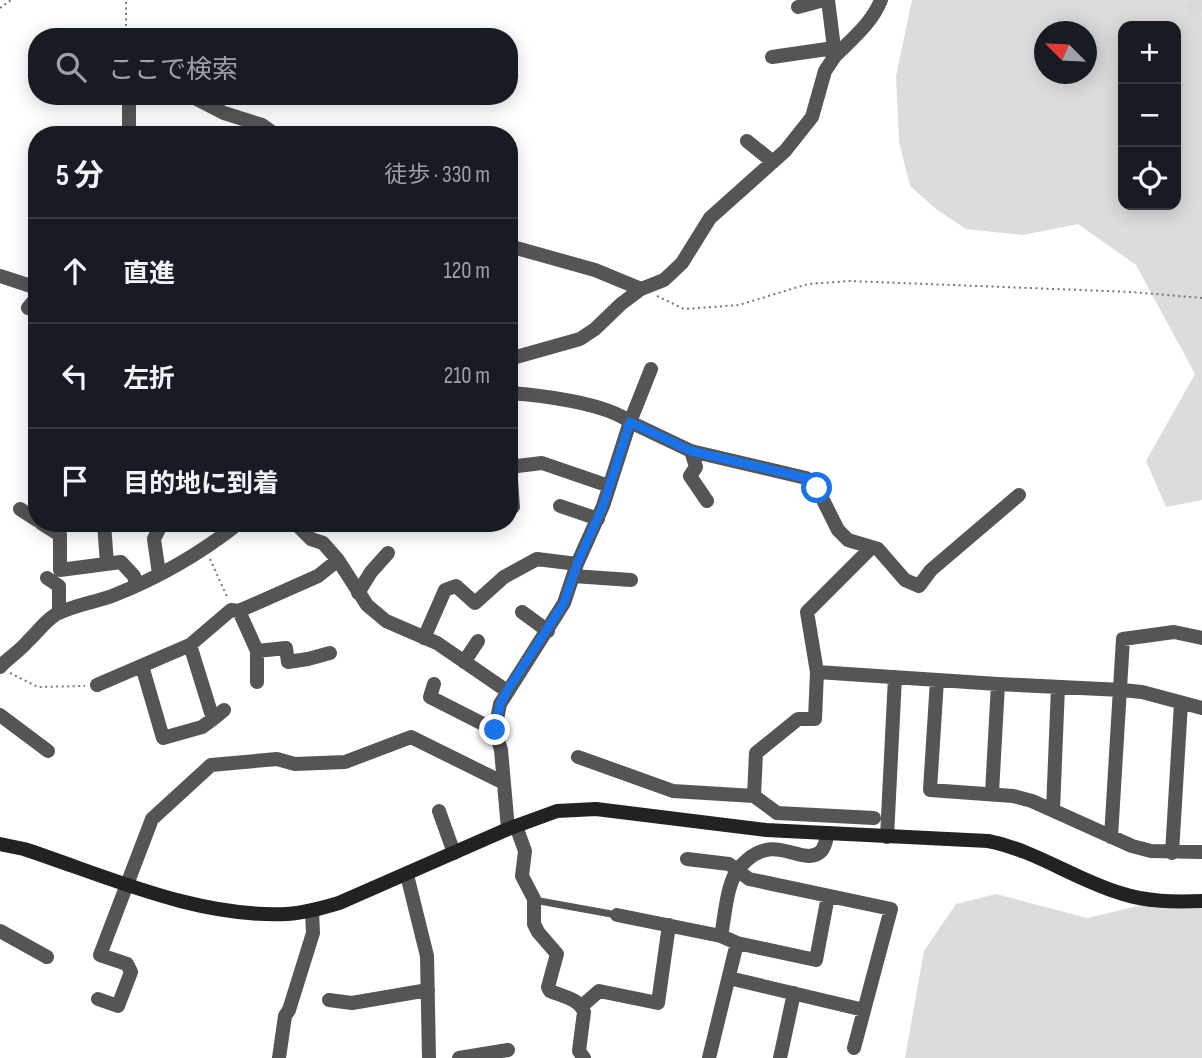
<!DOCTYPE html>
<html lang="ja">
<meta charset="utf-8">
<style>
:root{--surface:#171b24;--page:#20242c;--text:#f1f3f6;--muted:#9ea1a6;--line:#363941}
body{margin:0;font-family:"Sofia Sans Condensed","Noto Sans JP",sans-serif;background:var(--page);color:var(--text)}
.controls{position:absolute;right:21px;top:21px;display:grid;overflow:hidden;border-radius:14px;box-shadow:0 4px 18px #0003}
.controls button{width:63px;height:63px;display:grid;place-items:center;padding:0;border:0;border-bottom:2px solid var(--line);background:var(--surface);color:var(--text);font:35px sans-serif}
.compass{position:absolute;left:1034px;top:21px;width:63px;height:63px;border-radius:50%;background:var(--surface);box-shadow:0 4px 18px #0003;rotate:294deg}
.stop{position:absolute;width:21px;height:21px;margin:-16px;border:5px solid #1a73e8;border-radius:50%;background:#fff}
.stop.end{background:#1a73e8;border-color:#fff;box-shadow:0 2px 7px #0008}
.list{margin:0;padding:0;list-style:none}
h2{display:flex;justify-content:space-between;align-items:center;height:91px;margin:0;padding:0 28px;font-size:30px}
h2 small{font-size:23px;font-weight:400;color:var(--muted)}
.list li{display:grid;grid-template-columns:46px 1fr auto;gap:21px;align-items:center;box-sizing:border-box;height:105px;padding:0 28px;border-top:2px solid var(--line)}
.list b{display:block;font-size:26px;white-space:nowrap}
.list em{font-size:23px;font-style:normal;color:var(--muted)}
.icon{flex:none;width:38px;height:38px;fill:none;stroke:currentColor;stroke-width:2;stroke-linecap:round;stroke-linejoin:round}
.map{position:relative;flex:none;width:1202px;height:1058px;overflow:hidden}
.search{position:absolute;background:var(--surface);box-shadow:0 4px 18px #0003;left:28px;top:28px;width:490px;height:77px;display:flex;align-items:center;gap:18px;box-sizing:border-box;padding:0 24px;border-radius:28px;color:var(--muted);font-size:26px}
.panel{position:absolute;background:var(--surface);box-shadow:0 4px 18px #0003;left:28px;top:126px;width:490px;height:406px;border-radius:28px}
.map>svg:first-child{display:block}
</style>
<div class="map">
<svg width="1202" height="1058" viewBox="0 0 1202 1058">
<rect width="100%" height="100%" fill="#fff"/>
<!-- green -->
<path fill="#dcdcdc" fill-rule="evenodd" d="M912 0H1202V500L1166 507 1146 461 1195 374 1136 265 1078 224 1023 235 966 229 936 209 910 186 899 142 896 76ZM1123 26H1176V205H1123ZM1044 32H1086V74H1044Z
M996 894 1087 918 1171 898 1202 900V1058H905L924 951 956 904Z"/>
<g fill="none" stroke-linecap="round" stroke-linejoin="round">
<!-- highway-tunnel -->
<path stroke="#d9d9d9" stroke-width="21" stroke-dasharray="21 10" stroke-linecap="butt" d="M1193 0 1202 10"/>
<!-- path -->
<path stroke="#777" stroke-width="2" stroke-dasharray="2 3.5" stroke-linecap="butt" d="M0 8 11 0
M126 37V0
M657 296 684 309 739 305 808 284 850 281 1132 292 1202 298
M210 559 228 599
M10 673 38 687 85 686"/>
<!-- lane -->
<path stroke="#555" stroke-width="7" d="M534 900 617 915"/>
<!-- street -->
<path stroke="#555" stroke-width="14" d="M798 7 824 0
M835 56C852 39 872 23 881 0
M772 57 834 48
M129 96V135
M191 96 224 113 262 125 276 135
M747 141 773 162
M509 246 595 270 641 289
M0 276 37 288
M28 308 37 297
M509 359 580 339 595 329 621 304 641 289 664 280 682 263 710 218 785 151 812 117 825 71 835 56 828 0
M509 393C540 395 606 403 630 422L691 451 806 478 817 488 838 530 848 540 878 549 905 580 919 586 931 570 1019 495
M691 451 696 467 690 476 707 501
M509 467 542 463 609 486
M510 467 513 507
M560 506 598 519
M20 509 37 520
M41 523 60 535V570L121 562 134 576 136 585
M104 523 107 564
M295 523 311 539 323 543 338 560 367 605 386 621 437 643 507 691
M871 548 807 612 817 672 998 684 1122 690 1142 692 1202 708
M159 574 154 539 160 527
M573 576 631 580
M47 578 59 586V613
M358 593 371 572 388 553
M239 611 257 651V682
M522 612 548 631
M424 638 445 590 456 586 475 603 504 577 537 559 577 564
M257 651 286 648 288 662 308 659 330 653
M464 662 478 641
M142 666 163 738 202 727 213 719 190 645
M0 667C9 657 20 651 28 641 38 632 44 622 55 615 73 605 93 603 112 596 158 578 200 554 239 523
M817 672 815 719H798L756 753 754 796 777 813 874 818
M937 680 930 790 1013 796 1032 801 1132 846 1151 851 1202 852
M434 684 430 697 495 730
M97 685 190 645 231 610 239 611 318 576 338 560
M0 715 48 751
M213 719 224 710
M578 757 673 791 754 796
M992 793 998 684
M1053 810 1058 687
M439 811 454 853
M516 826 525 851 522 876 534 899V924L538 932 557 954 548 987 550 991C562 996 580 999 584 1012L579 1051 584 1058
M508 829 501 750 495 730 500 704 564 603 577 564 603 506 630 422 651 369
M887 837 895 677
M1111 837 1123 639 1174 632 1202 638
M1172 853 1181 703
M687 859 729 864 749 879 891 909 854 1048
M407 875 427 956 429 1058
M617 915 721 936 737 943 816 960 828 896
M0 931 47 957
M721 936C725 916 726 890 736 872 739 867 743 864 747 860 776 834 800 865 819 853 825 849 826 840 828 833
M729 978 864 1010
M98 999 118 1006 131 972 127 964 100 955 152 819 211 765 277 759 295 764 345 762 411 737 504 783
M329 1000 352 1003 428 990
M582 1006 599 991 658 1003 669 925
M279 1058 285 1016 289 1010 313 933 312 911
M459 1058 508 1050
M709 1058 737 943
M780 1058 794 993"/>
<!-- secondary -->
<path stroke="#222" stroke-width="14" d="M0 844 24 849C109 877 197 918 287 914 305 913 322 908 339 903L508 829 557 811 596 809 766 830 988 841C1035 850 1074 879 1120 893 1147 902 1174 902 1202 901"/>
</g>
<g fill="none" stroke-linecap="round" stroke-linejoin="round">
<!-- route -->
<path stroke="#1a73e8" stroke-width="9" d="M495 730 500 704 507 691 564 603 577 564 603 506 630 422 691 451 806 478 817 488"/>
</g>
</svg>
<div class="controls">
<button>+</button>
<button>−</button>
<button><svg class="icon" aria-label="locate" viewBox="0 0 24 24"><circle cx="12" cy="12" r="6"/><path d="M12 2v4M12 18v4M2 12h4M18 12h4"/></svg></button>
</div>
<svg class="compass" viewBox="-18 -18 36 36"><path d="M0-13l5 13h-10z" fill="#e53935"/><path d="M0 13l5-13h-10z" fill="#9ea1a6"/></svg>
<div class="stop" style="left:817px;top:488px"></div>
<div class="stop end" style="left:495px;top:730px"></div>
<div class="search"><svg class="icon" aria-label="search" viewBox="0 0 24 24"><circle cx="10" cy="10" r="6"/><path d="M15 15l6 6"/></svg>ここで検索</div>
<section class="panel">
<h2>5 分<small>徒歩 · 330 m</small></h2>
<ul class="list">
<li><svg class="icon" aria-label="ahead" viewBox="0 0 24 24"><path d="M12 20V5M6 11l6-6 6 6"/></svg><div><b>直進</b></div><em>120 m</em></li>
<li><svg class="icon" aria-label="left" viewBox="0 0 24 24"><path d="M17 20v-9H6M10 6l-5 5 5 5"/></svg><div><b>左折</b></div><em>210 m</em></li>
<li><svg class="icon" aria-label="arrive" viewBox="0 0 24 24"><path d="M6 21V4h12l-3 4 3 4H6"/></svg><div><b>目的地に到着</b></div></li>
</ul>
</section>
</div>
